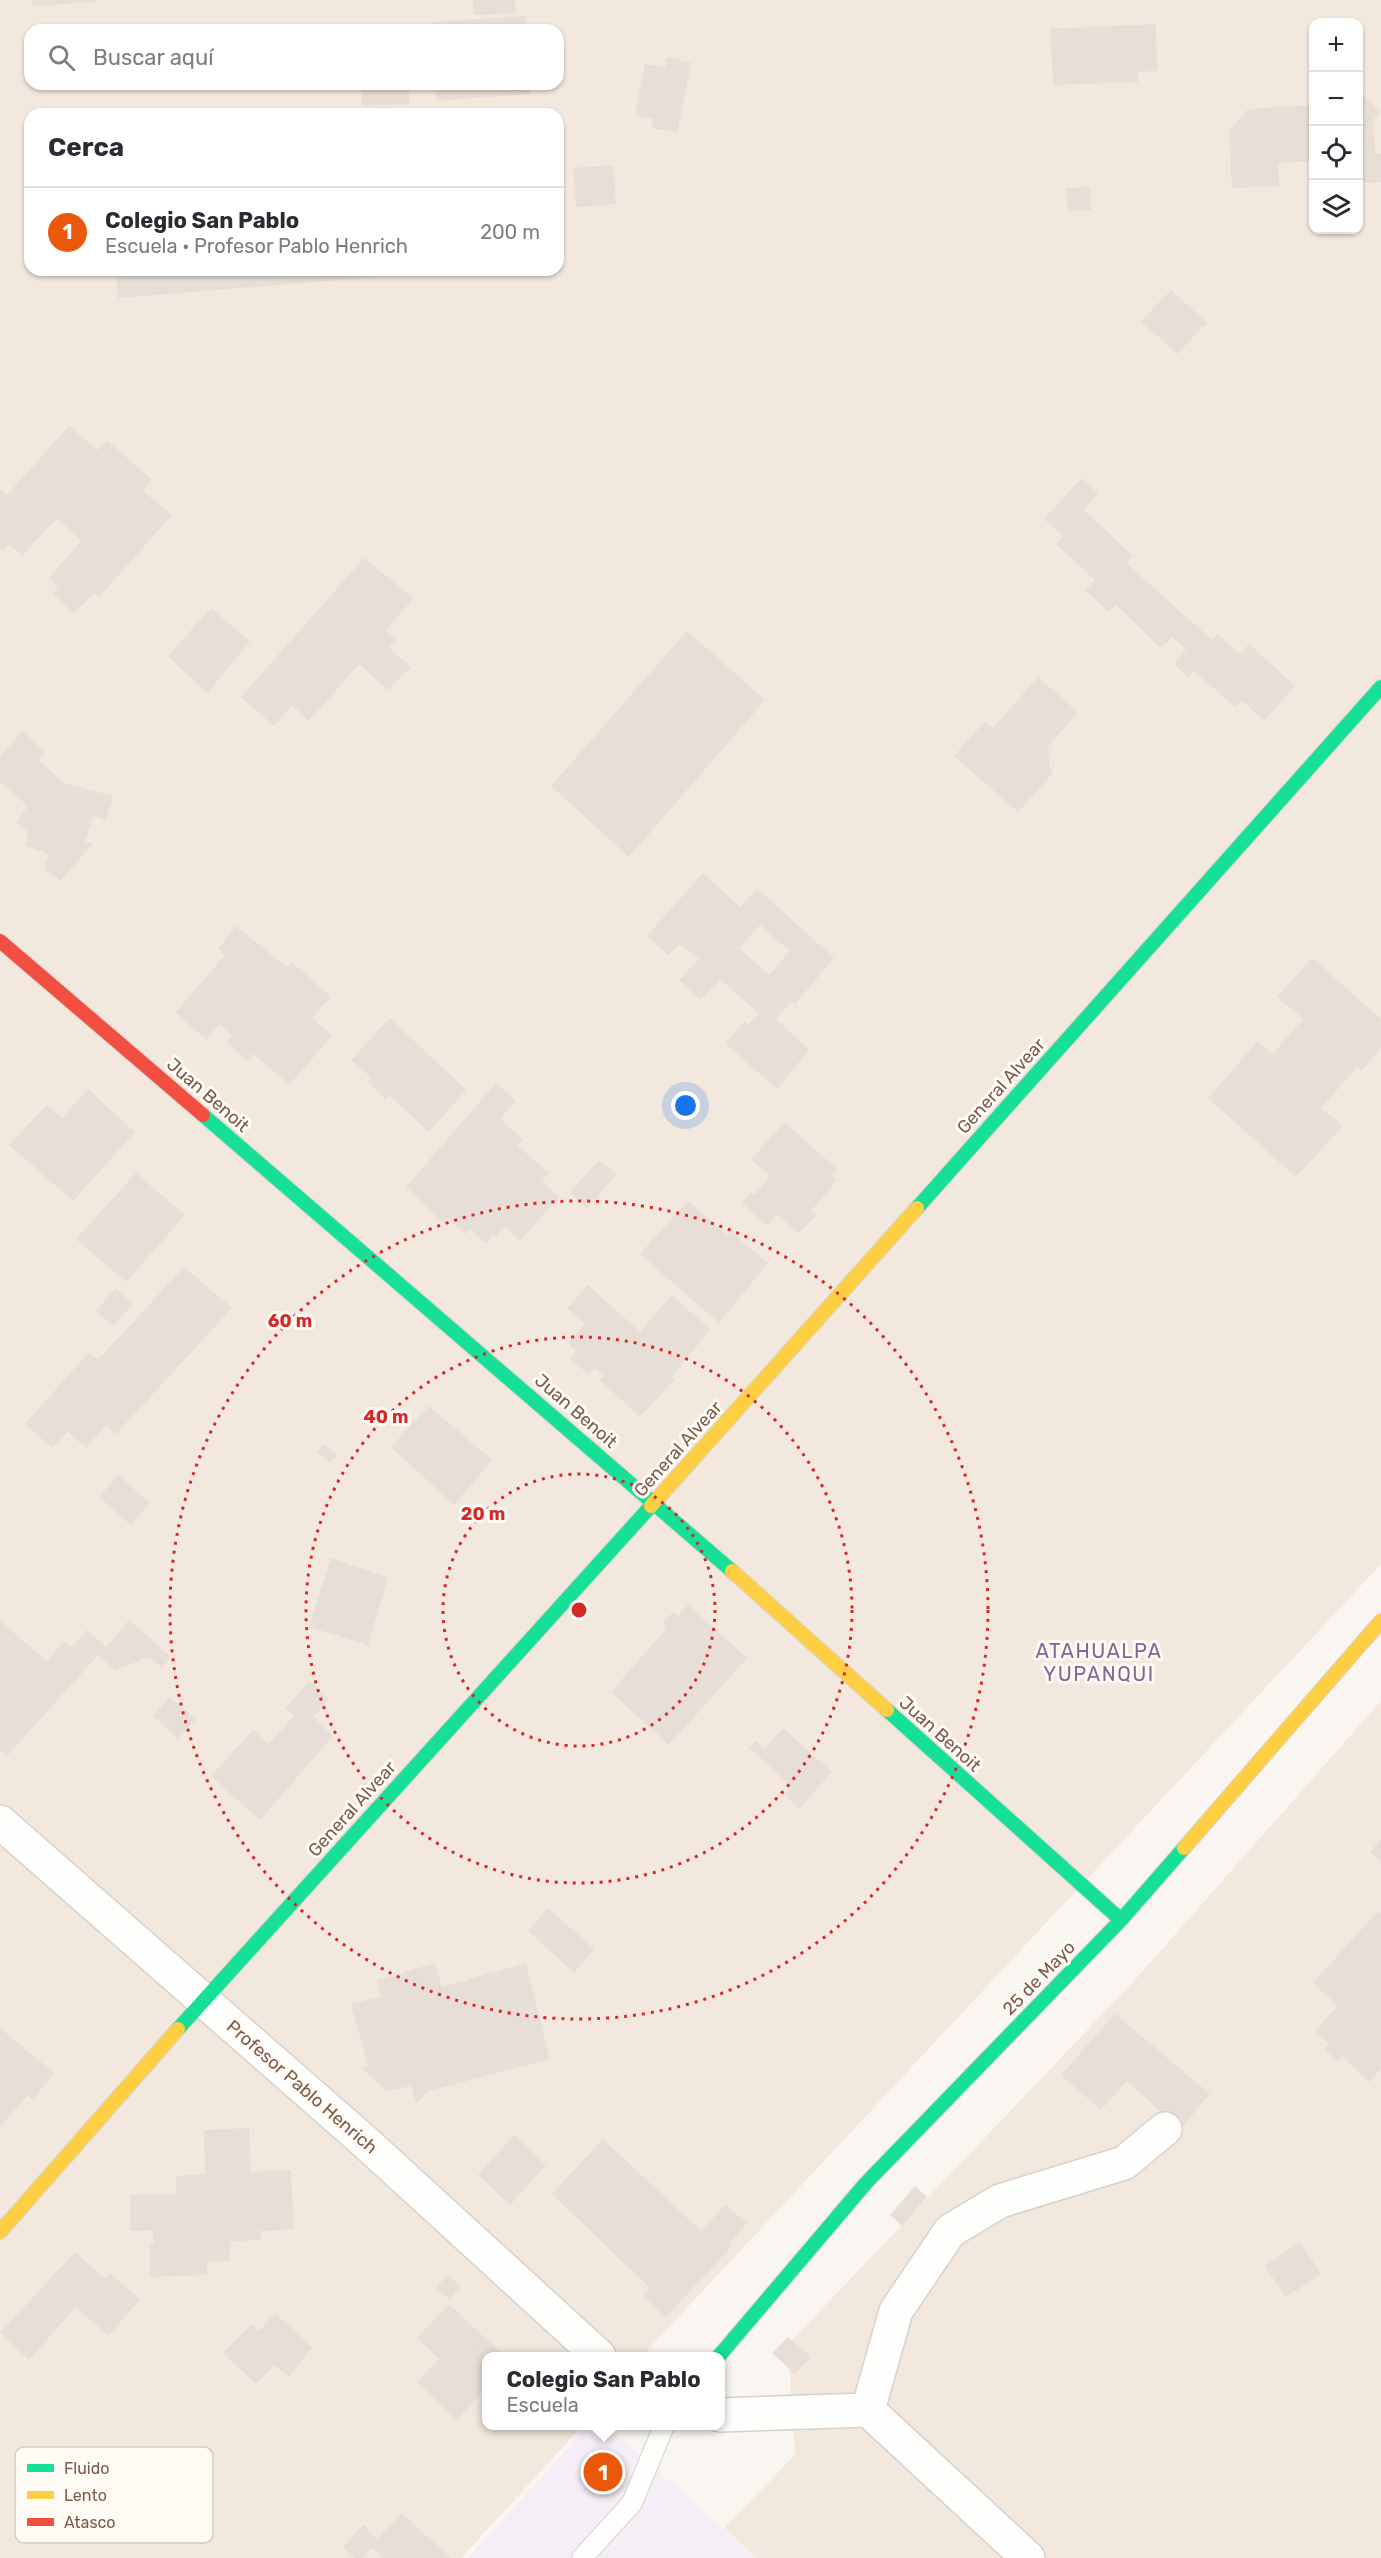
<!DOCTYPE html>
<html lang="es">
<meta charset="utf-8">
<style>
:root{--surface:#fff;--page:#f7f7f7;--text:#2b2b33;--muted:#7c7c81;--line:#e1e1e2;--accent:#ea580c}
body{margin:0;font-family:Rubik,sans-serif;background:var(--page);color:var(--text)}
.controls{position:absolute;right:18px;top:18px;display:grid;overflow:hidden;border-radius:12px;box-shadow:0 2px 4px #0004}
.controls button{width:54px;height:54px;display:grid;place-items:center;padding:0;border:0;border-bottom:2px solid var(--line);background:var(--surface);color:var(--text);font:30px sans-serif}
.you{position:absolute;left:686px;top:1106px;width:21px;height:21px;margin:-15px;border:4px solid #fff;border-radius:50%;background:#1a73e8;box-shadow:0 0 0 9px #1a73e833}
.badge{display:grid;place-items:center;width:39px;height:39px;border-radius:50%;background:var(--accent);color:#fff;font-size:20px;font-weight:700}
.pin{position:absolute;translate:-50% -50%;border:3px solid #fff;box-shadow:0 2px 6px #0006}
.popup{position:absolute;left:482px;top:2352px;width:243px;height:78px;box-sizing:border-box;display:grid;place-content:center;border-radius:12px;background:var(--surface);filter:drop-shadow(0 2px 4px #0005);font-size:20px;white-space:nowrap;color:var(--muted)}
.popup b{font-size:22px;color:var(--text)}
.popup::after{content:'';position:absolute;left:50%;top:100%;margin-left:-12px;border:12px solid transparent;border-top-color:var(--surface)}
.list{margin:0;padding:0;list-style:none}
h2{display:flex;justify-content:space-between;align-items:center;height:78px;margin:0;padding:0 24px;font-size:26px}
h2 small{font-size:20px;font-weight:400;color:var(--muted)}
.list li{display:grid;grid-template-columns:39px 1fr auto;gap:18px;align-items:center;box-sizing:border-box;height:90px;padding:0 24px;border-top:2px solid var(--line)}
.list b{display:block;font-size:22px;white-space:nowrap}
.list p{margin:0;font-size:20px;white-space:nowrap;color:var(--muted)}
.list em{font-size:20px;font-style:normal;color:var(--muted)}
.icon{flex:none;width:33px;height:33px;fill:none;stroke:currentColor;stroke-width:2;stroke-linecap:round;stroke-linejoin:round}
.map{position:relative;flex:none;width:1381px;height:2558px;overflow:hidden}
.search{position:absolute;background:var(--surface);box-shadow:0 2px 4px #0004;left:24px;top:24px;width:540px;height:66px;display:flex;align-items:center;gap:15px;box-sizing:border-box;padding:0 21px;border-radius:18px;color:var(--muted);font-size:22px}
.panel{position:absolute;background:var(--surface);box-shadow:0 2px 4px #0004;left:24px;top:108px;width:540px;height:168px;border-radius:18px}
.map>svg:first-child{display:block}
</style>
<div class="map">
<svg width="1381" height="2558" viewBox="0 0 1381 2558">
<rect width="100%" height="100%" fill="#f9f5f0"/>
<!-- residential -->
<path fill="#f2e8de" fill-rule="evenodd" d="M0 0H1381V1564L642 2356H486V2426H582L461 2558H0ZM1314 22H1358V230H1314ZM30 30H558V84H30ZM30 114H558V270H30Z
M1381 1701V2558H757L724 2528 795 2455 789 2362 780 2353 1134 1981Z"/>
<!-- education -->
<path fill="#f6eef6" d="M589 2426H606L757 2558H468Z"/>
<!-- building -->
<path fill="#e6ded7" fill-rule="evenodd" d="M32 0H97V2L32 6Z
M473 0H515L516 13 474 15Z
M525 16 526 30H431V22Z
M1156 24 1157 71 1138 72V82L1053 85 1050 29Z
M667 57 691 63 677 133 651 128 653 119 635 115 645 64 665 68Z
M361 84H408L410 104 362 106Z
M435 84H530V94L437 101Z
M1359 90 1380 113 1373 120 1375 153 1381 154V182L1359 183Z
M1314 105V161L1278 163 1279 186 1232 188 1229 131 1248 109Z
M613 165 616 204 576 207 573 168Z
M1090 187 1091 210 1068 211 1066 188Z
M116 270H374L375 277 118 298Z
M1171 290 1207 323 1177 354 1141 321Z
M69 426 97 450 107 440 152 480 143 491 172 515 99 597 94 593 74 613 53 593 58 587 49 578 81 541 57 518 22 556 10 544 3 551 0 548V488L7 495Z
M1082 478 1098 493 1084 510 1133 556 1126 563 1212 640 1217 634 1240 654 1249 644 1295 686 1264 721 1242 700 1235 707 1194 671 1188 677 1174 664 1186 650 1173 637 1161 648 1115 604 1109 612 1085 590 1095 580 1056 544 1063 536 1044 519Z
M364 558 414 598 386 630 396 639 388 647 411 667 388 690 359 664 309 721 292 705 274 726 241 697Z
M211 608 250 642 207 693 168 656Z
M687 631 765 700 629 857 551 786Z
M1038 677 1078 712 1048 747 1049 767 1053 773 1018 812 954 756 984 722 993 728Z
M22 731 45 753 38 760 64 783 113 796 106 820 93 816 85 841 93 844 61 880 44 870 49 854 25 846 28 832 16 822 28 806 0 782V757Z
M703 873 740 907 757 888 834 958 795 1004 792 1001 776 1019 809 1050 777 1089 725 1043 745 1021 749 1025 759 1014 720 979 701 1000 679 980 699 959 680 944 669 955 647 936ZM760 925 790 951 769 975 739 948Z
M236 926 287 967 292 962 331 997 312 1018 332 1036 289 1085 254 1054 247 1061 227 1042 232 1035 220 1024 206 1040 176 1012 225 955 218 949Z
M1312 958 1381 1019V1048L1361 1071 1357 1067 1321 1108 1343 1126 1296 1177 1208 1098 1258 1041 1273 1054 1303 1019 1277 997Z
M390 1018 466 1090 429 1132 389 1095 385 1099 368 1082 372 1078 351 1060Z
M496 1083 516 1101 500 1119 523 1139 517 1145 549 1173 542 1181 559 1197 520 1241 505 1227 496 1238 493 1235 486 1244 470 1229 465 1234 447 1218 444 1223 406 1187Z
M88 1089 135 1132 73 1201 9 1145 47 1105 62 1118Z
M785 1123 837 1169 832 1175 837 1180 811 1211 817 1215 799 1233 777 1214 768 1226 742 1203 751 1192 755 1195 770 1176 751 1159Z
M599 1160 617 1174 587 1208 570 1192Z
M136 1173 185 1215 126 1282 76 1239Z
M688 1201 727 1235 730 1231 768 1263 719 1323 640 1254Z
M184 1267 232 1308 116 1434 106 1425 86 1448 67 1431 52 1448 25 1424 89 1352 98 1360Z
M588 1285 640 1332 672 1295 710 1330 672 1376 675 1379 640 1417 600 1380 603 1376 595 1368 589 1375 570 1358 576 1351 568 1343 585 1324 567 1308Z
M116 1288 133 1304 113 1326 96 1311Z
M429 1406 492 1460 454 1505 391 1447Z
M324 1444 337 1455 330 1463 317 1452Z
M118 1475 150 1503 131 1525 99 1497Z
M331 1558 388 1578 368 1645 309 1627Z
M688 1605 747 1658 669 1745 611 1692 666 1629 662 1624 673 1612 678 1616Z
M129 1620 171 1657 162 1668 149 1657 115 1670 98 1655 7 1756 0 1750V1621L47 1661 64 1641 72 1647 87 1630 106 1647Z
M310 1680 329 1699 314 1717 333 1736 260 1820 211 1776 253 1730 269 1744 294 1716 286 1708Z
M170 1697 196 1719 178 1739 153 1716Z
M783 1728 832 1772 799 1809 784 1795 792 1787 750 1748 756 1741 764 1749Z
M1381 1839V1863L1370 1852Z
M548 1908 594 1949 574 1973 528 1931Z
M1378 1911 1381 1914V2069L1369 2082 1342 2056 1338 2061 1325 2049 1330 2044 1315 2031 1338 2006 1313 1983Z
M435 1963 442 1987 526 1963 550 2059 428 2091 416 2104 411 2086 387 2091 361 2068 368 2066 351 2004 381 1997 377 1980Z
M1115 2014 1210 2094 1180 2129 1127 2081 1101 2110 1061 2075Z
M0 2028 54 2073 33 2099 28 2095 0 2127Z
M249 2128 251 2172 291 2170 294 2229 260 2231 261 2240 230 2241V2261L207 2262V2275L150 2277V2244H154L153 2230 130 2231V2195L176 2194V2176L205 2174 204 2130Z
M514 2135 546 2165 510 2205 478 2175Z
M603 2139 701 2231 725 2205 747 2223 729 2244 732 2246 666 2317 643 2295 650 2288 552 2194Z
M915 2186 927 2197 902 2226 890 2215Z
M1300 2242 1321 2274 1286 2297 1265 2266Z
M75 2252 105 2279 110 2273 140 2300 108 2336 76 2307 29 2360 0 2333Z
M447 2275 461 2286 449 2299 436 2288Z
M449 2304 504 2356H486V2388L456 2420 417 2382 439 2359 417 2338Z
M275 2313 312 2347 289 2377 274 2365 256 2384 223 2353 251 2324 259 2331Z
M788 2337 811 2357 795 2374 772 2353Z
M402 2513 450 2558H383L372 2548 362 2558H354L343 2547 363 2525 377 2539Z"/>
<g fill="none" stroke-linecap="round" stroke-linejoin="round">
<!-- lane casing -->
<g stroke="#d7d1cb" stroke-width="22">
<path id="lane" d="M582 2558 632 2503 664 2426"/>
</g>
<!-- street casing -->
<g stroke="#d7d1cb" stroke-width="36">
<path id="street" d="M0 1822 364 2141 599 2356
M868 2410 896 2311 950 2231 1000 2201 1124 2163 1165 2129
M720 2415 868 2410 1028 2558"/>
</g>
<!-- fast casing -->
<g stroke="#d9d2cb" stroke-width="16">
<path id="fast" d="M203 1115 732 1571
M917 1208 1381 687
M887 1710 1121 1920
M178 2029 651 1506
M719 2356 866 2183 1121 1920 1184 1848"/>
</g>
<!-- slow casing -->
<g stroke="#d9d2cb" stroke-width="16">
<path id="slow" d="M651 1506 917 1208
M732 1571 887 1710
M1184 1848 1381 1621
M0 2232 178 2029"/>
</g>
<!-- jam casing -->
<g stroke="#d9d2cb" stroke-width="16">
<path id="jam" d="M0 941 203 1115"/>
</g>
<!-- lane -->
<use href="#lane" stroke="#fefefd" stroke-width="20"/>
<!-- street -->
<use href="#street" stroke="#fefefd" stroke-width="33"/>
<!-- fast -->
<use href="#fast" stroke="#16e098" stroke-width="14"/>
<!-- slow -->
<use href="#slow" stroke="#ffcf43" stroke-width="14"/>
<!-- jam -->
<use href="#jam" stroke="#f24e42" stroke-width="14"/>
</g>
<!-- distance rings -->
<g fill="none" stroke="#d62828" stroke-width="3" stroke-dasharray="3 6">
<circle cx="579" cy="1610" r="136"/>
<circle cx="579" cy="1610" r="273"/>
<circle cx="579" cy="1610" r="409"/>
</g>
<g text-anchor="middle" stroke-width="6" stroke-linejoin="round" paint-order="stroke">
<!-- street labels -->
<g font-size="18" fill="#7a5c4d" stroke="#fffaf3">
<text transform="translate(1001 1086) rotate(-48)" y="6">General Alvear</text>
<text transform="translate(208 1095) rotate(41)" y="6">Juan Benoit</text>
<text transform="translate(576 1411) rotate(41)" y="6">Juan Benoit</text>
<text transform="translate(678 1449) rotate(-48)" y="6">General Alvear</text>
<text transform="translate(940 1734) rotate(42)" y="6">Juan Benoit</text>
<text transform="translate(352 1809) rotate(-48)" y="6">General Alvear</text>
<text transform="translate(1039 1978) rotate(-46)" y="6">25 de Mayo</text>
<text transform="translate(302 2087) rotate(41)" y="6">Profesor Pablo Henrich</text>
</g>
<!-- neighbourhood labels -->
<g font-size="20" letter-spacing="1.5" fill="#846695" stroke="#fffaf3">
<text x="1099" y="1658">ATAHUALPA<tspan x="1099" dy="23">YUPANQUI</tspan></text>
</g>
</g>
<!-- legend -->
<rect x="15" y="2447" width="198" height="96" rx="9" fill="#fffaf3" stroke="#d7cbc1" stroke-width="1.5"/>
<rect x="27" y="2464" width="27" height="8" fill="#16e098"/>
<rect x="27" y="2491" width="27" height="8" fill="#ffcf43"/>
<rect x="27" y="2518" width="27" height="8" fill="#f24e42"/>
<g font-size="16" fill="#7a5c4d">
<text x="64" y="2474">Fluido</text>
<text x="64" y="2501">Lento</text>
<text x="64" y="2528">Atasco</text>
</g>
<circle cx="579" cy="1610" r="9" fill="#d62828" stroke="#fffaf3" stroke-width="3"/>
<g font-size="18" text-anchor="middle" font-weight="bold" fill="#d62828" stroke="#fffaf3" stroke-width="6" stroke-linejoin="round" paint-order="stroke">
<text x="290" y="1327">60 m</text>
<text x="386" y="1423">40 m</text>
<text x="483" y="1520">20 m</text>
</g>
</svg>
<div class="controls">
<button>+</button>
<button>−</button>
<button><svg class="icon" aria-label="locate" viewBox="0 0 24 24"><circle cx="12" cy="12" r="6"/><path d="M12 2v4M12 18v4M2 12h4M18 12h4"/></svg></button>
<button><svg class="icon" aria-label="layers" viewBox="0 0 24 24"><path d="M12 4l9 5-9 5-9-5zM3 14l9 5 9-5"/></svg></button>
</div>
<div class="you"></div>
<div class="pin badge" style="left:603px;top:2472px">1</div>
<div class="popup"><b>Colegio San Pablo</b>Escuela</div>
<div class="search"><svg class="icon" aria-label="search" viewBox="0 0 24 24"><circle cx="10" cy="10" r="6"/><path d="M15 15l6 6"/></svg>Buscar aquí</div>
<section class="panel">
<h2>Cerca<small></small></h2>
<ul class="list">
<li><span class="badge">1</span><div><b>Colegio San Pablo</b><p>Escuela · Profesor Pablo Henrich</p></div><em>200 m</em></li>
</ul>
</section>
</div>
